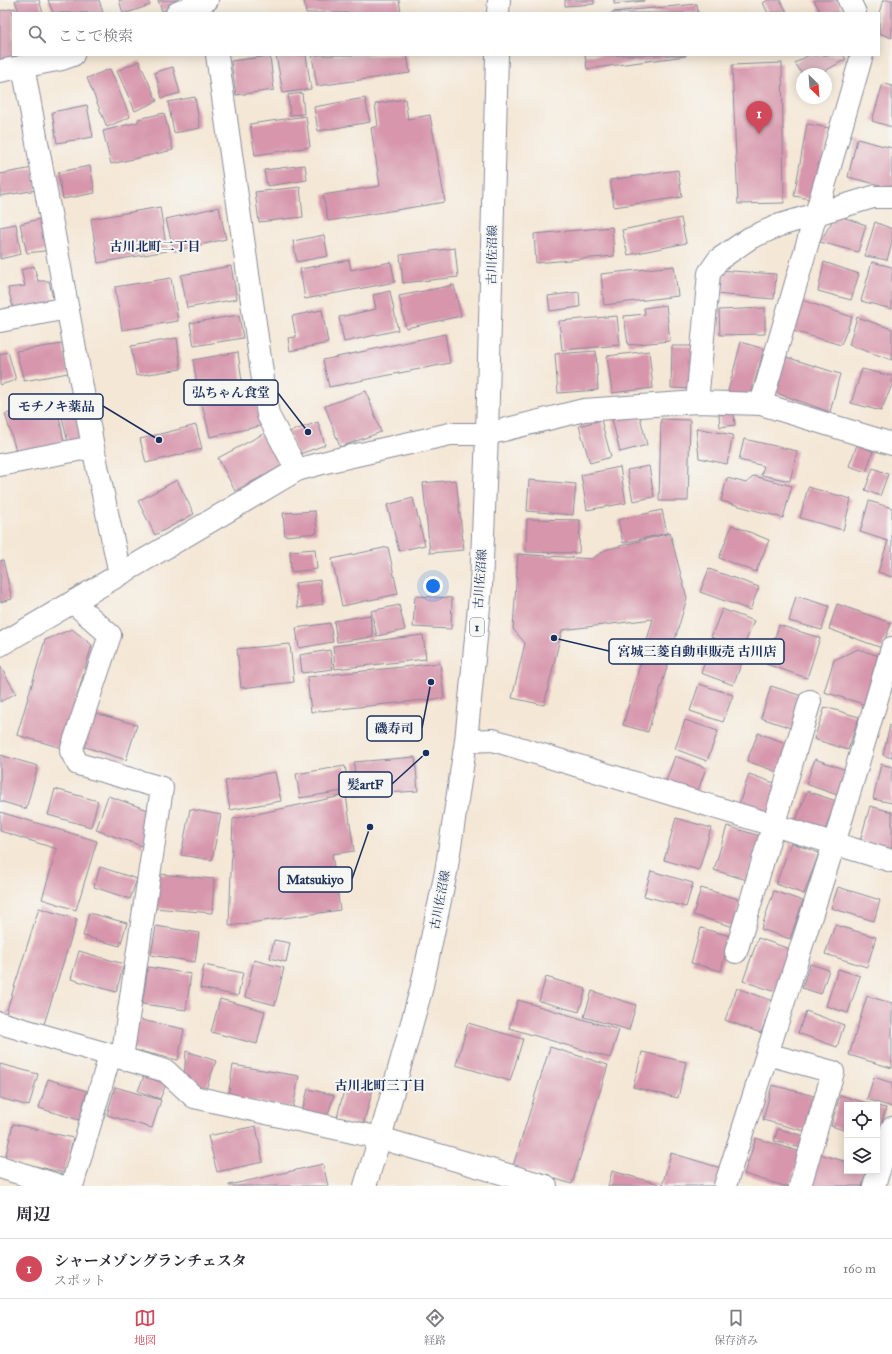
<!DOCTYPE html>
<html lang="ja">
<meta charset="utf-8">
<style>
:root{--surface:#fff;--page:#f2f2f3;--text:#2b2b33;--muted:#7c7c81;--line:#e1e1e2;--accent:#d1495b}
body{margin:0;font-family:"IM FELL Great Primer","Noto Serif JP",serif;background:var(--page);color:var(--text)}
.controls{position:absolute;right:12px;bottom:12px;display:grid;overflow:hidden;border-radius:0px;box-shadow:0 2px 10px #0003}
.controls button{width:36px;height:36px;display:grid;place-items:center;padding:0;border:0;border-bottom:1px solid var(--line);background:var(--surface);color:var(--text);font:20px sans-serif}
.compass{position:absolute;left:796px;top:68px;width:36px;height:36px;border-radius:50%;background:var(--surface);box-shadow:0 2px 10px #0003;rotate:155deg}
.you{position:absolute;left:433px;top:586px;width:14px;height:14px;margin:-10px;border:3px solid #fff;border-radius:50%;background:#1a73e8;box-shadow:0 0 0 6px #1a73e833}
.badge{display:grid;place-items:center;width:26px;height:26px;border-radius:50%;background:var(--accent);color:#fff;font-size:13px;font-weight:700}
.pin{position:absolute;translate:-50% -33px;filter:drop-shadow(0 1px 2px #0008)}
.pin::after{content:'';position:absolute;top:21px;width:14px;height:12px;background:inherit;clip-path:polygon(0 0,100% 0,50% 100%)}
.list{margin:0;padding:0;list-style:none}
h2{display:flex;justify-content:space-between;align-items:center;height:52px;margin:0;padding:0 16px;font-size:17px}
h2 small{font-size:13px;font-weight:400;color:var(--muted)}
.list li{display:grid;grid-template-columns:26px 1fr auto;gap:12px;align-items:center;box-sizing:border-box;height:60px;padding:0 16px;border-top:1px solid var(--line)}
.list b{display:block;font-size:15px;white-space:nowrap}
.list p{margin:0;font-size:13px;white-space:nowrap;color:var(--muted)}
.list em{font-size:13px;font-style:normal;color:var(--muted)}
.icon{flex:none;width:22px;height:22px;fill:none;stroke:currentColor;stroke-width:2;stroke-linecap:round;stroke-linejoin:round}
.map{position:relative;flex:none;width:892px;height:1186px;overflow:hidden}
.search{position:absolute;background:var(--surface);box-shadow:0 2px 10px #0003;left:12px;right:12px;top:12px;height:44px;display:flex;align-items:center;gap:10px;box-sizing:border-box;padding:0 14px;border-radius:0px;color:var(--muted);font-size:15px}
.sheet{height:112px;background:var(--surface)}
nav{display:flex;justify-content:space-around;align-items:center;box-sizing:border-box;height:56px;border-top:1px solid var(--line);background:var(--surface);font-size:11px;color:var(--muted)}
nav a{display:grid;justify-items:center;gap:2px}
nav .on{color:var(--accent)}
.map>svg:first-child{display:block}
</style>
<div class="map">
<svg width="892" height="1186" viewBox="0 0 892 1186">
<rect width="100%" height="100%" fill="#f6f6f2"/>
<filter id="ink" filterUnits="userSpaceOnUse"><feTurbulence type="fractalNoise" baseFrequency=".025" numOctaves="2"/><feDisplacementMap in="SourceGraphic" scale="8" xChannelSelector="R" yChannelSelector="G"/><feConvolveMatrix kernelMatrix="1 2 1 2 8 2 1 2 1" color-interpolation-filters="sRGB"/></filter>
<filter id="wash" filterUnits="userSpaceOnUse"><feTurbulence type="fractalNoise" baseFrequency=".012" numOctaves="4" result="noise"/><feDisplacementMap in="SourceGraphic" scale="16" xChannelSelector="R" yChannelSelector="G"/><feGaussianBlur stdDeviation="0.9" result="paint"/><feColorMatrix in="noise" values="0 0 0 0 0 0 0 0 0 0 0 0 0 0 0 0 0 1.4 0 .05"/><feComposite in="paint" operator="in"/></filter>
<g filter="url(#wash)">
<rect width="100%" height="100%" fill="#f4e7d5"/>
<g id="blocks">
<!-- building -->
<path fill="#d796ac" d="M15 0H39L43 13H19Z
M48 0H99L103 13H53Z
M119 0H148L150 5 127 13H123Z
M158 0H189L162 11Z
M304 0H399L401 13H306Z
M565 0H594V4L565 6Z
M614 0H644V1L614 4Z
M768 0H780L787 12 768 13 763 3Z
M814 0H837L844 13H821Z
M883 0H892V38L879 33V13Z
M697 4 698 13H612V12Z
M15 8 16 13H13V55L19 56 0 60V11Z
M276 55H306L311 89 283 93Z
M312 55H407L410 73 317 86Z
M585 55H686V56L587 69Z
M809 55H843L846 59 820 74H802L795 63Z
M270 56 274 90 236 95 231 61Z
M139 61 157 101 135 111 117 71Z
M782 63 784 203 738 204 732 65Z
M173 67 180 93 162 98 155 72Z
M110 69 130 117 107 127 87 78Z
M883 83 892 86V127L872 121Z
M302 93 304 114 290 115 288 95Z
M195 97 200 128 174 133 168 102Z
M365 98 370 122 318 131 314 107Z
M405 99 408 119 430 115 445 202 328 221 323 195 380 186 371 128 378 126 375 104Z
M87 105 93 137 57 143 52 112Z
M164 113 173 150 111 164 103 131 138 122V119Z
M306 116 310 147 255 155 250 124Z
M807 124 829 128 816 200 794 196Z
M857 139 892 148V188L848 177Z
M305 165 307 180 267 186 264 170Z
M90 166 95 193 63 199 58 172Z
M33 168 37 190 0 196V174Z
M678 170 682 197 614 207 610 180Z
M300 187 303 217 259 222 255 192Z
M160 207 167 251 98 263 91 219Z
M219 207 226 239 174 251 166 219Z
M836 215 866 225 858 252 820 242Z
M44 218 52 250 27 253 20 224Z
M681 218 686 243 628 255 622 230Z
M875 222 892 229V243L887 260 865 256Z
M16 224 21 254 0 259V227Z
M612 227 614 256 536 263 534 234Z
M324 235 328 256 297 262 293 241Z
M455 248 458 277 403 283 400 255Z
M349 260 351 270 391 262 395 282 305 299 300 269Z
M824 262 859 274 851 300 818 291Z
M872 262 892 267V309L861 301Z
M34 266 38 281H49L54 303 14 312 8 288 25 286 21 270Z
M231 266 237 299 187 308 181 275Z
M674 266 678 296 604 305 601 274Z
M717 270 776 274 774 299 715 294Z
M171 278 178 321 122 330 115 287Z
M454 285 461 316 406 328 399 296Z
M390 291 398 330 344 342 339 317 376 309 373 295Z
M579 292 580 307 550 311 548 296Z
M802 300 852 317 841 345 790 330Z
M666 305 670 341 628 345 624 316 645 314 644 308Z
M765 308V334L720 335 719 310Z
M322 310 328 343 290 351 288 338 296 337 292 316Z
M239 315 243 338 194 346 190 323Z
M617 316 620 345 562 350 559 321Z
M857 317 892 329V360L849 345Z
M445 334 450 363 329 387 323 360Z
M177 338 181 369 136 376 131 346Z
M741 342 764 349 751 395H727Z
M62 344 68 373 24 381 16 351Z
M672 346H693L692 389 671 388Z
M596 351 598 390 558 393 555 354Z
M649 351 653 388 612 393 607 356Z
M8 352 16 380 0 385V354Z
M238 352 242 382 198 390 193 360Z
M783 356 840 374 830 412 771 391Z
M862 369 892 376V385L881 411 851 403Z
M253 388 261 426 210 437 201 399Z
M366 391 381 432 340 447 325 406Z
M56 401 64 442 17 454 5 414Z
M76 408 82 439 68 443 61 413Z
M639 413 647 445 620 452 612 419Z
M734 413 735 425 720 427 719 415Z
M661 419 690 420 688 501H659Z
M601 420 611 457 590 463 579 426Z
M318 422 325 445 297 455 289 432Z
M196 425 202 449 146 463 140 439Z
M696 428 733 435 727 464 699 458Z
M265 433 282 466 235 491 218 458Z
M744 439 797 451 790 481 761 475 764 466 739 460Z
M857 445 873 451 866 472 849 466Z
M649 466 654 497 633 501 627 470Z
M620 467 626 503 587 510 581 475Z
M873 468 888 474 880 496 865 490Z
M754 476 792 486 783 518 721 501 727 478 746 483Z
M177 480 194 514 155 535 138 501Z
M456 480 464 550 430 553 423 483Z
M529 480 576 484 573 515 527 511Z
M808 487 851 499 843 530 800 518Z
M413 498 425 545 399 551 387 505Z
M869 501 892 508V577L878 572 888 541 860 532Z
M662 510 667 533 623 543 618 520Z
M315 511 317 533 285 536 283 513Z
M527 519 580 520 579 553 526 552Z
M732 525 769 540 756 572 719 558Z
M670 533 687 598 648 732 623 725 653 619 562 630 544 705 512 698 525 643 513 629 518 554 592 559 605 550Z
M388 547 398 594 342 606 332 559Z
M315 549 317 569 291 572 290 551Z
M3 560 12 599 0 602V561Z
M709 569 759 587 750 610 700 592Z
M320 580 323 604 298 608 295 583Z
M415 596 452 598 451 629 413 627Z
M796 596 829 606 822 630 789 621Z
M837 604 891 623 882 648 829 629Z
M399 605 405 630 377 636 371 611Z
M722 609 754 621 743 648 711 637Z
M370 615 373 637 337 642 334 621Z
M330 623 333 642 299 648 296 628Z
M779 625 820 638 807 678 766 664Z
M72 629 92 645 62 748 17 735 45 640Z
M423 635 426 659 335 669 333 646Z
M712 643 745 655 733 685 701 673Z
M290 644 294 682 241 688 237 649Z
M858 649 885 658 870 706 824 692 834 660Z
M330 650 333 669 302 673 300 655Z
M440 663 444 698 311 712 307 677Z
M0 666 16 693 0 702Z
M699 684 733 695 723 722 690 711Z
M771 686 805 697 794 729 761 718Z
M825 707 859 717 848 750 814 739Z
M92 712 137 725 126 760 82 746Z
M685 720 718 731 707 761 675 749Z
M890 725H892V758L883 755Z
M758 733 791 745 780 773 747 761Z
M0 755 38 766 26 809 0 801Z
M675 756 706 768 696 796 665 784Z
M415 757 418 791 356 795 354 762Z
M815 759 849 771 840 796 806 784Z
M881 764 892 767V803L873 799Z
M345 766 349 790 300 798 296 774Z
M275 772 281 801 230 810 225 781Z
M749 774 780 785 768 817 738 807Z
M55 789 98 801 91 827 48 815Z
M807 791 836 801 823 836 794 826Z
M346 795 354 851 332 854 340 910 229 926 233 819Z
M108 796 154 812 142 846 96 830Z
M870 806 892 812V850L860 841Z
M190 809 221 815 212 860 181 855Z
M0 812 97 841 76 910 42 899 57 849 0 831Z
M676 818 711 828 699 870 664 860Z
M727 826 760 836 747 880 714 870Z
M791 843 819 853 804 894 776 884Z
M100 867 137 879 130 899 94 887Z
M651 871 693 883 686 907 644 896Z
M158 874 214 879 212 913 154 908Z
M838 887 880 900 874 921 831 908Z
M701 888 742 900 734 927 693 915Z
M774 891 803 901 790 939 761 929Z
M39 908 77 919 44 1024 6 1013Z
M89 913 127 923 120 946 83 936Z
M835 925 876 937 867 967 825 954Z
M156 926 199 933 195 962 151 955Z
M701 928 730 936 721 971 691 963Z
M758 938 790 949 776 992 743 981Z
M274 940 290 943 286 962 270 958Z
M79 951 124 964 116 992 71 979Z
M254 960 284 968 275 1005 245 997Z
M810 964 829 970 821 994 802 988Z
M204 965 243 973 238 996 200 988Z
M148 967 191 974 186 1010 142 1004Z
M838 969 860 976 848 1013 826 1006Z
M546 977 586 989 579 1012 539 1001Z
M737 988 773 1001 761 1033 725 1020Z
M592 991 636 1005 629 1030 584 1017Z
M867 996 892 1003V1068L849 1055Z
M220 999 265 1011 257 1044 211 1032Z
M518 1000 619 1030 610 1058 509 1028Z
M806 1011 844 1025 837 1047 798 1033Z
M136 1019 184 1029 178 1060 130 1049Z
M468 1023 523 1039 510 1081 456 1065Z
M550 1047 608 1065 572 1184 513 1166Z
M186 1051 216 1061 206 1089 184 1081Z
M642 1052 686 1062 678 1098 633 1087Z
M0 1064 38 1074 29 1106 0 1098Z
M233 1065 299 1076 293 1108 228 1097Z
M144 1076 166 1084 160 1099 138 1091Z
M874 1077 892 1083V1107L867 1099Z
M48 1079 87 1091 79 1120 39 1108Z
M346 1082 373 1089 363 1125 337 1118Z
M772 1085 814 1096 804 1131 763 1120Z
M115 1087 161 1100 152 1128 107 1115Z
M308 1089 334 1095 327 1118 302 1112Z
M840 1095 873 1105H847V1131L831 1126Z
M877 1106 886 1108 877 1139Z
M13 1124 73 1138 65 1173 5 1159Z
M256 1126 263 1162 217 1172 208 1136Z
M778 1129 804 1136 801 1148 774 1141Z
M756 1138 801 1152 790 1186H784L744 1174Z
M671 1153 721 1168 716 1186H662Z
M820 1154 847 1162V1171H869L864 1186H811Z
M323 1164 328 1186H229V1185Z
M612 1171 659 1184 658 1186H608Z"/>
</g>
</g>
<g filter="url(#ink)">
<use href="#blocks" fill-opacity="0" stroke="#888b9a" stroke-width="1"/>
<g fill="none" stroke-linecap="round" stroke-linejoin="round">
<!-- minor casing -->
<g stroke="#888b9a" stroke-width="24">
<path id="minor" d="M849 0 855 13
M177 13 207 0
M217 55 268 415 297 470
M23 66 93 447 120 574
M0 71 62 59 73 55
M0 321 67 308
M697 402 709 273 718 260 750 238 780 225 873 197H892
M761 404 862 55
M487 434 584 410 697 402 761 404 892 444
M0 465 93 447
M73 602 110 635 71 751 78 764 162 788 122 1058
M466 741 493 740 892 861
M736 952 810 701
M0 1023 166 1071 194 1097 380 1138 546 1186
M767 1054 833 1072 800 1186
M0 1167 60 1186
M72 1186 110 1055
M725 1186 834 844 892 648
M874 1186 892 1128"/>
</g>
<!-- tertiary casing -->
<g stroke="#888b9a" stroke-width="24">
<path id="tertiary" d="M0 645 297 470 330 461 450 434H487"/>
</g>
<!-- primary casing -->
<g stroke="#888b9a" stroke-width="24">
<path id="primary" d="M498 13 499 0
M365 1186 380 1138 421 990 446 872 466 741 481 586 487 434 497 55"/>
</g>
<!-- minor -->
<use href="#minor" stroke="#fff" stroke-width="22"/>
<!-- tertiary -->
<use href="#tertiary" stroke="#fff" stroke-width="22"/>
<!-- primary -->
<use href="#primary" stroke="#fff" stroke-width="22"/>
</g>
</g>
<g text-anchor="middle" stroke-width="4" stroke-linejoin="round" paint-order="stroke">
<!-- shield labels -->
<rect fill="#f6f6f2" stroke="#5d6b8a" stroke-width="1" x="470" y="618" width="14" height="18" rx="3"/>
<g font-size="11" font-weight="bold" fill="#1b2f5e">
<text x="477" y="631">1</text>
</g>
<!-- street labels -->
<g font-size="12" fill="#1b2f5e" stroke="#f6f6f2">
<text transform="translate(492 255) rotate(-89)" y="4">古川佐沼線</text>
<text transform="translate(480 579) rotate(-86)" y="4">古川佐沼線</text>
<text transform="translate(440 900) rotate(-79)" y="4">古川佐沼線</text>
</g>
<!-- neighbourhood labels -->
<g font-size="13" font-weight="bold" fill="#1b2f5e" stroke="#f6f6f2">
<text x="155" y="251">古川北町二丁目</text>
<text x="380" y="1090">古川北町三丁目</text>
</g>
</g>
<!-- callouts -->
<path fill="none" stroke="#1b2f5e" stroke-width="1.5" d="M308 432L278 393M159 440L103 406M554 638L609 651M431 682L422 728M426 753L392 784M370 827L352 879"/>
<g fill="#1b2f5e" stroke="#f6f6f2" stroke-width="1.5">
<circle cx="308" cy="432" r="4"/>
<circle cx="159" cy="440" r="4"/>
<circle cx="554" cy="638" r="4"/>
<circle cx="431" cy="682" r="4"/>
<circle cx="426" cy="753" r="4"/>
<circle cx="370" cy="827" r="4"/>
</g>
<g fill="#f6f6f2" stroke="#1b2f5e" stroke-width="1.5">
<rect x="184" y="380" width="94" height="25" rx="4"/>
<rect x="9" y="394" width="94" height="25" rx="4"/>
<rect x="609" y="639" width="175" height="25" rx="4"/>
<rect x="367" y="716" width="55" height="25" rx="4"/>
<rect x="339" y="772" width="53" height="25" rx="4"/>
<rect x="279" y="867" width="73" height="25" rx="4"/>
</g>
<g font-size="13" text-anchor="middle" font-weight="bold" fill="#1b2f5e">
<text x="231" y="397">弘ちゃん食堂</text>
<text x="56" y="411">モチノキ薬品</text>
<text x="697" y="656">宮城三菱自動車販売 古川店</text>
<text x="394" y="733">磯寿司</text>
<text x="365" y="789">髪artF</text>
<text x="315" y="884">Matsukiyo</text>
</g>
</svg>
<div class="controls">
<button><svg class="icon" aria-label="locate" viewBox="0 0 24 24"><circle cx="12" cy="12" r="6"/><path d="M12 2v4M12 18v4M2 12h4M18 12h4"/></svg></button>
<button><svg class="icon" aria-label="layers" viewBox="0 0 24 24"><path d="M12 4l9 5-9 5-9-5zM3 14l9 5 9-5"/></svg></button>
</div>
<svg class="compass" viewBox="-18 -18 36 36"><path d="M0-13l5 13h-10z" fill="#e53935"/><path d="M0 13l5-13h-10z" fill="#7c7c81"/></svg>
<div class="you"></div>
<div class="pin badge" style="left:759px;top:134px">1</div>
<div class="search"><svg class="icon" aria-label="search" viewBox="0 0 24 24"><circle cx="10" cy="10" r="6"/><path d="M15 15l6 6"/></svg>ここで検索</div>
</div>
<section class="sheet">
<h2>周辺<small></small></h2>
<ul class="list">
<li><span class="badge">1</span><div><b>シャーメゾングランチェスタ</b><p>スポット</p></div><em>160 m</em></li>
</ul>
</section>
<nav>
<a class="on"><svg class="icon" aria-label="map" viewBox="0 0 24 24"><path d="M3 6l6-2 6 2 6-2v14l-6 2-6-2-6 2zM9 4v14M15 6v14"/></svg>地図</a>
<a><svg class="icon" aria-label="directions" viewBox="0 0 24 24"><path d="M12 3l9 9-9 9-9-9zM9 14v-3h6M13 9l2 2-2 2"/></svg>経路</a>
<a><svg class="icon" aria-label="saved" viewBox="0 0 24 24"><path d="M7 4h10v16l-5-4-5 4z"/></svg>保存済み</a>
</nav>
